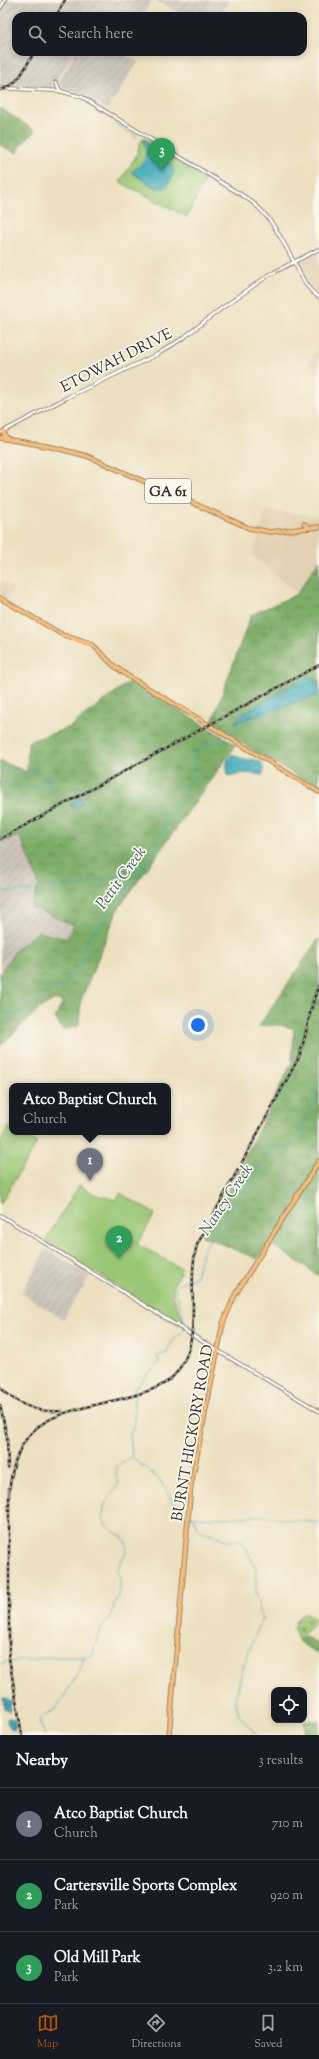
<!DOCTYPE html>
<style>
:root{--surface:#171b24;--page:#20242c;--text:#f1f3f6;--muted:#9ea1a6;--line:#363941;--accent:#b45309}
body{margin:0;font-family:"Sorts Mill Goudy",serif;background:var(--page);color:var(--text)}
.controls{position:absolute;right:12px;bottom:12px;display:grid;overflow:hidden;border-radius:8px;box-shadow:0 2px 6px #0003}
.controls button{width:36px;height:36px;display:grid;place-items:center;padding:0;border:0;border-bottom:1px solid var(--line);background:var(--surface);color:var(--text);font:20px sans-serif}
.you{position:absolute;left:198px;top:1025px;width:14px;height:14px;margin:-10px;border:3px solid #fff;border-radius:50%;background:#1a73e8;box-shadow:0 0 0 6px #1a73e833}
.badge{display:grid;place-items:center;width:26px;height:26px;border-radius:50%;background:var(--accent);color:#fff;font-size:13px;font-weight:700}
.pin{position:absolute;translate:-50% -33px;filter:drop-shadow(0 1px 2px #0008)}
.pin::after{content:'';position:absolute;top:21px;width:14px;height:12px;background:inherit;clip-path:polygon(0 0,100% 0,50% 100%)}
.popup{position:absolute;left:9px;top:1083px;width:162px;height:52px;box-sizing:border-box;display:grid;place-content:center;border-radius:8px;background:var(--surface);filter:drop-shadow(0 1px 3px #0005);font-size:13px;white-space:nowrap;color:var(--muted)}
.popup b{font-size:15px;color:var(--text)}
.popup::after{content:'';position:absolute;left:50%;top:100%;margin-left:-8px;border:8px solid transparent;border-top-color:var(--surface)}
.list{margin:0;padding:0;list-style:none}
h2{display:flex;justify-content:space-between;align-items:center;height:52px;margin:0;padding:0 16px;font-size:17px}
h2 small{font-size:13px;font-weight:400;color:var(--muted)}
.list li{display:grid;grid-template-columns:26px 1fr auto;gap:12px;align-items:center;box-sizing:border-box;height:72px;padding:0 16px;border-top:1px solid var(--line)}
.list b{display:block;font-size:15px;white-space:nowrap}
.list p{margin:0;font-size:13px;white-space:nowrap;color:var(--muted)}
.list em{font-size:13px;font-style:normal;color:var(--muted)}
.icon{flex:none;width:22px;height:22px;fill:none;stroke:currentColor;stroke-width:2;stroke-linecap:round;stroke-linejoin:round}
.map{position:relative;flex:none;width:319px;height:1735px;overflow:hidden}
.search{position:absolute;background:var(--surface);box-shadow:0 2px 6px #0003;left:12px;right:12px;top:12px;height:44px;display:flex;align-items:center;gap:10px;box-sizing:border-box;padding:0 14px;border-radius:12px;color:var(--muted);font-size:15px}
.sheet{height:268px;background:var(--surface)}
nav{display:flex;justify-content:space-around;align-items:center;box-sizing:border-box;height:56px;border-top:1px solid var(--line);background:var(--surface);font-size:11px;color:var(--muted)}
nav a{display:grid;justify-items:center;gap:2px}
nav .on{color:var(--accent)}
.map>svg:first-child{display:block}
</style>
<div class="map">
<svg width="319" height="1735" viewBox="0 0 319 1735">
<defs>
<pattern id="industrial-furrows" width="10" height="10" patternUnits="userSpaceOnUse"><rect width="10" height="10" fill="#cbc3b8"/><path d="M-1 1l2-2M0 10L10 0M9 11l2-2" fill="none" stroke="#aea89e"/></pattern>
<pattern id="forest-crowns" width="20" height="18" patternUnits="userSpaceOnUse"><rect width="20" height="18" fill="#7bac66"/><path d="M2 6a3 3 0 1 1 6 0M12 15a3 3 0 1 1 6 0" fill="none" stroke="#658c54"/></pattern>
<pattern id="cemetery-stones" width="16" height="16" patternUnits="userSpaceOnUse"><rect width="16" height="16" fill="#9ac774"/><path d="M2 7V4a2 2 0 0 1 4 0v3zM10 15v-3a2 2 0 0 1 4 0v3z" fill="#7ea25f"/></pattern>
<pattern id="water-waves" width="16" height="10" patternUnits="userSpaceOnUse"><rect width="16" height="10" fill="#3ba9ba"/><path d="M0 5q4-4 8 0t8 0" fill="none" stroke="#328a97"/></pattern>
</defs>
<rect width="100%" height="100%" fill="#fbf7ec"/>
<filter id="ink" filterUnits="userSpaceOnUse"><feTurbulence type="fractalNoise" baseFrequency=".025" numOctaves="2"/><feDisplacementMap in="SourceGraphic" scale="8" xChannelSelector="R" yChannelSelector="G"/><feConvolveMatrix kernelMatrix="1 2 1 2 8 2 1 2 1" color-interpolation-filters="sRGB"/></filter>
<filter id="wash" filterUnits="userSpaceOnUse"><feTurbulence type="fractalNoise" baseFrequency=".012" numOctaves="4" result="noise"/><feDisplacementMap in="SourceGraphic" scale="16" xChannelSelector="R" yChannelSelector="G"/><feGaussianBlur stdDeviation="0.9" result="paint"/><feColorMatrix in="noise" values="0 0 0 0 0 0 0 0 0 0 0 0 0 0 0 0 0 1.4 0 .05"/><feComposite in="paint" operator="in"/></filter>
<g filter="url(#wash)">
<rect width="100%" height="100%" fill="#ece0c0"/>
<!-- built -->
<path fill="#e3d1b4" d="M319 251V295L308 284 298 265 300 261Z
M319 347V376L306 368Z
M266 510 319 516V560L297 594 253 556Z
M0 580 14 589 7 600 0 595Z"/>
<!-- industrial -->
<path fill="url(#industrial-furrows)" d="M6 0H152L142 16H16V52H74L51 88 0 85V11Z
M155 0H229L219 16H186Z
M75 52H122L138 62 107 110 88 97 61 88 58 84Z
M20 836 39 884 74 925 67 939 17 948 0 974V842Z
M46 1249 90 1276 63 1319 21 1293Z"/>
<!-- forest -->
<path fill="url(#forest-crowns)" stroke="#536c48" d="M0 108 35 131 22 144 17 153 0 145Z
M319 560V789L211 725 251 615 297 594Z
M131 680 236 745 118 909 81 1000 79 1026 63 1030 55 1018 63 1002 55 999 40 1008 0 1046V974L17 948 38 932 67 939 74 925 31 907 39 884 20 836 0 842V761L27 772 28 742 70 727Z
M319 938V1276L268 1242 258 1259 202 1236 218 1212 292 1062 294 1028 277 1025 259 1026Z
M304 1636 319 1644V1655L298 1641Z
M304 1721H319V1735H306Z"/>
<!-- cemetery -->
<path fill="url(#cemetery-stones)" stroke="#627950" d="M305 1612 315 1619 308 1630 298 1640 294 1629 295 1621Z"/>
<!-- park -->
<path fill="#9ac774" stroke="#627950" d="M144 137 206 177 187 217 120 182 136 156 140 143Z
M9 1127 12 1129V1132H17L37 1143 0 1204V1142Z
M79 1185 94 1194 116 1200 120 1193 155 1214 137 1244 182 1269C168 1291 172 1296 183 1319L180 1325 45 1241Z"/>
<!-- water -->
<path fill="url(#water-waves)" stroke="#336a72" d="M143 140 146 141 152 151 173 166 174 174 166 188H155L131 172C136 168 146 163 146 152 147 148 143 144 143 140Z
M309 676 319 684V694L234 723 242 714Z
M232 754C236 756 240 758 245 759 251 760 255 759 261 762L264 770 262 775 244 773 233 776H229C225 769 226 758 232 754Z
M79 799H81L82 804 77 807H71V803Z
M3 1698H6L11 1702 9 1712 4 1709Z
M8 1718 14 1719 16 1727 14 1730H12L6 1721Z"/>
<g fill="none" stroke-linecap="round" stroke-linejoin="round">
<!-- stream -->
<path stroke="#3ba9ba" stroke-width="1" d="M116 124 137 137
M0 768 16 775 30 772 40 773 58 791 0 782
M0 891C48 893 100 884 144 865
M0 1020 7 1013 14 1015 25 1011 51 991 66 985 73 971 82 962 86 941 154 854 156 841 164 831V817L178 804 179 792 195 778 193 760 195 753 201 746 222 741 234 728 319 695
M184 1328C186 1314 176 1302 176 1287L179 1284 196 1277 202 1252 223 1219 231 1212 243 1190 250 1187 252 1176 277 1148 289 1145 295 1140 303 1127 305 1116 318 1099 315 1091 319 1084
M132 1457 130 1434 134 1426V1389L159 1363 157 1355 167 1353 169 1346 182 1331
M132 1457 160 1480 173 1503 187 1516
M190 1517 219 1518 260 1516 319 1523
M194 1518 196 1526 204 1533 220 1537 228 1541 240 1540 243 1542 256 1569V1595L262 1618 244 1664 235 1700 239 1715 257 1735
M11 1662 54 1657H86L93 1655 98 1634 111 1614 118 1596 121 1581 117 1570C121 1559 134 1546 121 1536 115 1532 110 1529 105 1524 98 1504 113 1497 119 1482L116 1475 117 1466 131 1458
M0 1664 8 1662
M45 1735 40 1723V1717L56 1709 79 1672 84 1657"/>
</g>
</g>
<g filter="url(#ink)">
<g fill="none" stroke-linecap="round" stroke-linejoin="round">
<!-- minor casing -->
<g stroke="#8c8676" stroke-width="4.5">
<path id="minor" d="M0 8 5 0
M56 82 60 91
M0 88 60 91 82 97 245 197C270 213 281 238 294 262 301 275 306 289 319 297
M0 433 68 397 158 354 183 338 222 308 269 275 319 249
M0 1215 208 1345 319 1411"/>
</g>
<!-- major casing -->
<g stroke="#8c8676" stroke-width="5.5">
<path id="major" d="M4 431V435L8 439
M0 438 52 447 87 456 249 528 270 532 319 527
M304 524 310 528
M0 598 63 635 93 645 113 665 128 676 319 792
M169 1735 191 1485 223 1323 235 1295 319 1161"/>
</g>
<!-- minor -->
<use href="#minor" stroke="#fff" stroke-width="2.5"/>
<!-- major -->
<use href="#major" stroke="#febc70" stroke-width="3.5"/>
<!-- rail casing -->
<g stroke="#2b2b2b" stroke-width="2.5">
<path id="rail" d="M56 16 65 0
M0 90C18 87 26 66 34 52
M0 839 319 665
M0 1387C17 1405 38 1413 62 1411
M0 1405 7 1437 8 1468
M9 1488V1658L22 1735
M9 1494C16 1410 65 1414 132 1396 149 1391 165 1387 177 1372 205 1337 185 1286 197 1245L298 1059C308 1035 308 1009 319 985"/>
</g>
<!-- rail -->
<use href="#rail" stroke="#fbf7ec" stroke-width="1" stroke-dasharray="3" stroke-linecap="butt"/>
</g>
</g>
<g text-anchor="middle" stroke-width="3.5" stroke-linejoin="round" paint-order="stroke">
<!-- shield labels -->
<rect fill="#fbf7ec" stroke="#696865" stroke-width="1" x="145" y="479" width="46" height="24" rx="3"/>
<g font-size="14" font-weight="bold" fill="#2b2b2b">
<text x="168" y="496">GA 61</text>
</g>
<!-- street labels -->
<g font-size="15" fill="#2b2b2b" stroke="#fbf7ec">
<text transform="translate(116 360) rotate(-27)" y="5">ETOWAH DRIVE</text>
<text transform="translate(192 1433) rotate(-80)" y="5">BURNT HICKORY ROAD</text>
</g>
<!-- water labels -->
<g font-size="16" font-style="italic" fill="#315d64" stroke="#fbf7ec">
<text transform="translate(120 877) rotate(-54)" y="6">Pettit Creek</text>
<text transform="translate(225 1199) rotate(-56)" y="6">Nancy Creek</text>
</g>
</g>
</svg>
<div class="controls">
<button><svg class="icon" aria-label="locate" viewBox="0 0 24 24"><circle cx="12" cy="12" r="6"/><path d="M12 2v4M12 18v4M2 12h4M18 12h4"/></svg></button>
</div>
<div class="you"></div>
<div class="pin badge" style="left:90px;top:1181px;background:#6b7280">1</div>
<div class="popup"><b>Atco Baptist Church</b>Church</div>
<div class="pin badge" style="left:119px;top:1259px;background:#2e9e5b">2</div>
<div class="pin badge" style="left:162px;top:171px;background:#2e9e5b">3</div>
<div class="search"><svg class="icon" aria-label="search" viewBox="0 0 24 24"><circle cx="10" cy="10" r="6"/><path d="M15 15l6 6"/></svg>Search here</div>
</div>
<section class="sheet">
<h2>Nearby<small>3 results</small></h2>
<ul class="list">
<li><span class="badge" style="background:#6b7280">1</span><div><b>Atco Baptist Church</b><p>Church</p></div><em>710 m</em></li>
<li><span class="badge" style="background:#2e9e5b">2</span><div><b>Cartersville Sports Complex</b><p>Park</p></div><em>920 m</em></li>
<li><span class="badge" style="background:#2e9e5b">3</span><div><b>Old Mill Park</b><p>Park</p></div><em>3.2 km</em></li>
</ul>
</section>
<nav>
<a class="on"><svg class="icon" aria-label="map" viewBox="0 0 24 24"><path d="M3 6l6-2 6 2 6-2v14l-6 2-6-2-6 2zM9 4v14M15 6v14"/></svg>Map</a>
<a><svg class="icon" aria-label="directions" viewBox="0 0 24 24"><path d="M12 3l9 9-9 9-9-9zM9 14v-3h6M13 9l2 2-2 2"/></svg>Directions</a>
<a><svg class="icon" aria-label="saved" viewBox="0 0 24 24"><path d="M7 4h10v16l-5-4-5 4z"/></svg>Saved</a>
</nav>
